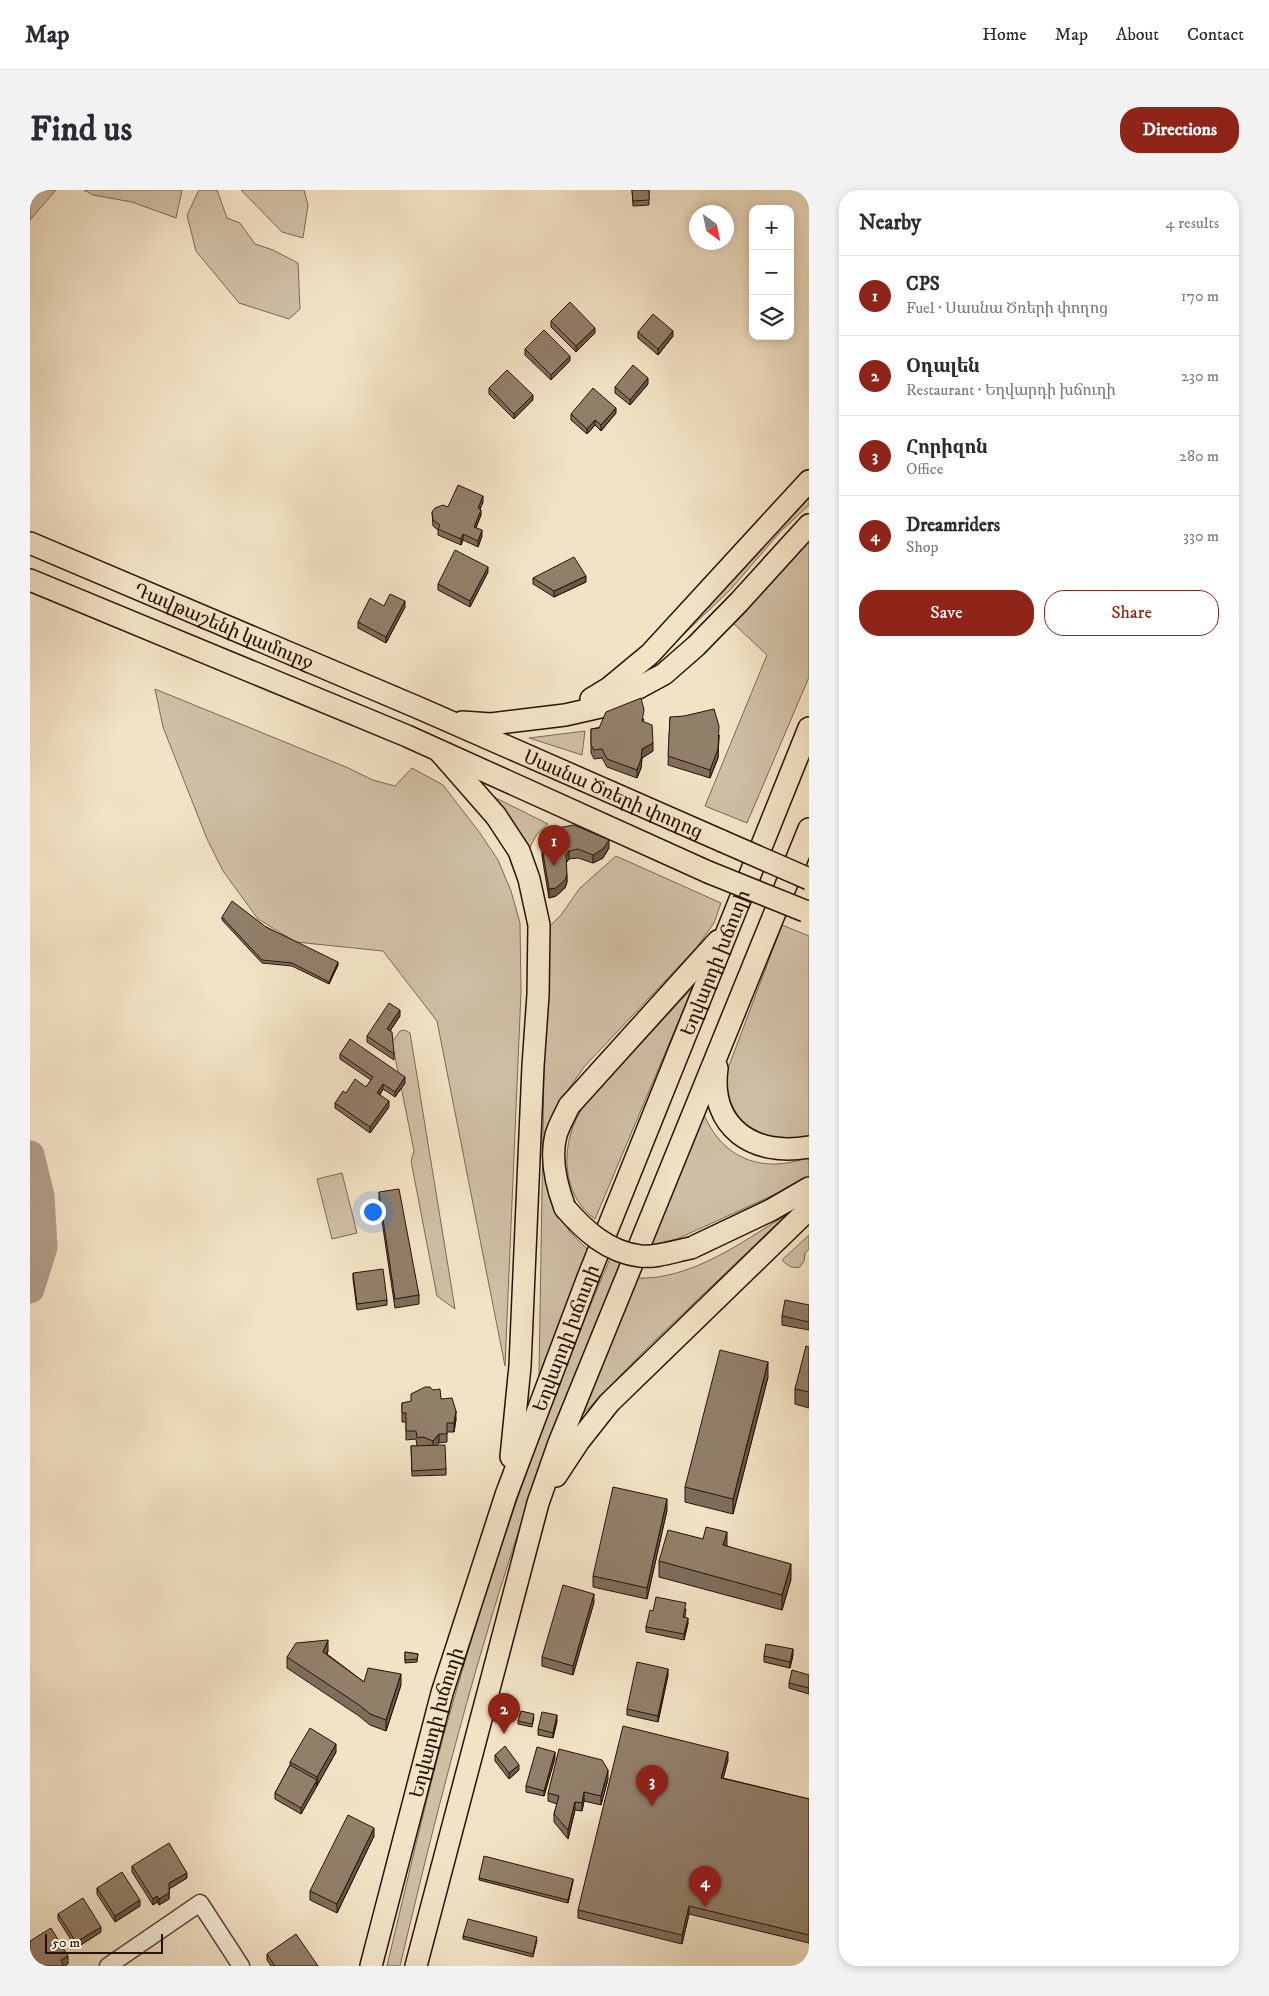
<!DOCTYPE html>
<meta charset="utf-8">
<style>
:root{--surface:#fff;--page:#f2f2f3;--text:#2b2b33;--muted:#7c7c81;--line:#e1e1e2;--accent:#8f2418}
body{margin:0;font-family:"IM FELL DW Pica","Noto Serif Armenian",serif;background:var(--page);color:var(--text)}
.controls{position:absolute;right:15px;top:15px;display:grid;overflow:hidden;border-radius:10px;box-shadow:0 2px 8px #0003}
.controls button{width:45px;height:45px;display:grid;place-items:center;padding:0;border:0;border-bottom:1px solid var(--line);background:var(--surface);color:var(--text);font:25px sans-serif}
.compass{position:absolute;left:659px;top:15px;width:45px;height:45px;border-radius:50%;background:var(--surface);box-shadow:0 2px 8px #0003;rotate:147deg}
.scale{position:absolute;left:15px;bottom:12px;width:118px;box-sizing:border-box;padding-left:5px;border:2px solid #281206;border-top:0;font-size:14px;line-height:18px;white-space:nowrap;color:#281206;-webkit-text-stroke:4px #f7edda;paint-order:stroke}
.you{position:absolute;left:342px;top:1021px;width:18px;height:18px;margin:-12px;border:4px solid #fff;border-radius:50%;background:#1a73e8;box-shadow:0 0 0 8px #1a73e833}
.badge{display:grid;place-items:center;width:32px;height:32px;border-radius:50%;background:var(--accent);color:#fff;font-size:16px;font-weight:700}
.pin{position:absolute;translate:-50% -41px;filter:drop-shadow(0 1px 2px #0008)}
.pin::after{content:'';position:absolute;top:26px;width:18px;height:15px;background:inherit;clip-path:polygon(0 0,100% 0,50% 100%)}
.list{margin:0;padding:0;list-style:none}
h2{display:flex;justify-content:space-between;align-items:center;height:65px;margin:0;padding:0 20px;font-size:21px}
h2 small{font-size:16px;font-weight:400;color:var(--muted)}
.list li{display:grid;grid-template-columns:32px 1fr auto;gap:15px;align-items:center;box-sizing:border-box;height:80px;padding:0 20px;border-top:1px solid var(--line)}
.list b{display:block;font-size:19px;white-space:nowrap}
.list p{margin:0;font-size:16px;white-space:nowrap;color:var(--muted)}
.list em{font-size:16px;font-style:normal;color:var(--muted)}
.actions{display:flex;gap:10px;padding:15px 20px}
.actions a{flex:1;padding:11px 0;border:1px solid var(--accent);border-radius:20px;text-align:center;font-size:18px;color:var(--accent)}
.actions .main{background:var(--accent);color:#fff}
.icon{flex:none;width:28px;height:28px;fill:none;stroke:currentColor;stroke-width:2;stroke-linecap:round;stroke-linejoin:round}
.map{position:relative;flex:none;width:779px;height:1776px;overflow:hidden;border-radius:20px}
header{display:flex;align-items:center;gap:30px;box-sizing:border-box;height:70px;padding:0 25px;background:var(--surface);border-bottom:1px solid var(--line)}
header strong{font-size:24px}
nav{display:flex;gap:28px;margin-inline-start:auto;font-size:18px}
.intro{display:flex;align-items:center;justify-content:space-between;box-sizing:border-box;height:120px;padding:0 30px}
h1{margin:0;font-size:35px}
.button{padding:12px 22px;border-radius:20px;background:var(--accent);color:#fff;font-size:18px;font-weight:700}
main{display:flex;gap:30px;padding:0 30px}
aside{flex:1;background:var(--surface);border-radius:20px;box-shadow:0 2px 8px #0003}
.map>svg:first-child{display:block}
</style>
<header>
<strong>Map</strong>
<nav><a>Home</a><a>Map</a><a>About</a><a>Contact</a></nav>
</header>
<div class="intro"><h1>Find us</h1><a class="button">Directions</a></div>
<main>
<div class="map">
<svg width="779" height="1776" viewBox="0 0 779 1776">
<rect width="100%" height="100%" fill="#f3e3c6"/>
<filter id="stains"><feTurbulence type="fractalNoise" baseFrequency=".004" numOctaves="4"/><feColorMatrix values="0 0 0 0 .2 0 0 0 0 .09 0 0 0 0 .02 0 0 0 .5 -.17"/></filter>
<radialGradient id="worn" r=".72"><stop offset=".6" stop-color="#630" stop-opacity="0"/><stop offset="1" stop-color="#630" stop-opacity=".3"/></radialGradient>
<!-- green -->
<path fill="#d0bfa5" stroke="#7c6856" d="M0 0H26L0 30Z
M54 0H152L146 28 102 12 63 5Z
M169 0H187L197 28 210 33 225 54 243 60 268 73 270 119 259 129 209 113 166 61 157 25Z
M211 0H274L278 15 273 48 252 42Z
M779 302V315L751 341 701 399 624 473Z
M779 350V487L717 633 675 616 737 465 703 433Z
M125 499 316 577 343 590 365 596 382 578 413 595 450 643 468 670 481 701 490 733 491 802 475 1176 407 831 353 761 266 752 228 729 193 681 177 649 133 537Z
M555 541 552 565 499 548Z
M464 607 518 634 507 644 498 661 488 641Z
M586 666 691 713 684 733 667 757 554 877 523 922 516 954 524 1016 540 1042 558 1060 509 1186 514 880 518 783V738L531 725 550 698Z
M752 735 779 746V946C773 948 766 950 760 950 754 950 746 948 740 946 708 936 695 914 697 881Z
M663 797 565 1029C532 1006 530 957 549 924 552 918 557 913 561 908Z
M375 840 380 843 425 1119 407 1106 381 971 384 961 362 852 370 841Z
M673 922C691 968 732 985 779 967V987L748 1003 647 1049 616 1056Z
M312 983 327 1043 302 1049 287 989Z
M756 1025 617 1158 552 1225 605 1088C660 1091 712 1052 756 1025Z
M779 1045V1059L775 1063 774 1071 770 1077C762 1079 758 1076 752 1070Z
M581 1066 591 1071C559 1150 527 1230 499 1310 447 1463 407 1619 370 1776H357C378 1688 398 1599 423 1512 467 1360 519 1212 581 1066Z"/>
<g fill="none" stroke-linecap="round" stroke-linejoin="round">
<!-- river -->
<path stroke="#ae9c85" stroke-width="29" d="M0 965 10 1006 13 1057 0 1099"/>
<!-- minor casing -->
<g stroke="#5b4636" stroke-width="19">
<path id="minor" d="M78 1776 170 1713 211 1776"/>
</g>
<!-- major casing -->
<g stroke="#281206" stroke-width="24">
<g id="major">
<path id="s1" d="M0 353 389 518 692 651"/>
<path d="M0 390 377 546 678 682"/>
<path d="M561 509 579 498 620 464 779 291"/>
<path d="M432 532 461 534 535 525 575 516 634 484 666 456 709 412 779 335"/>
<path d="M409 561 466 626 489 661 499 689 509 735 508 805 503 876 490 1176 481 1267"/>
<path d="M687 878C679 938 724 967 779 957"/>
<path d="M535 1018C527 997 520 968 526 945 529 935 535 925 539 916L688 751"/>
<path d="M661 1058 741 1020 779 998"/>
<path d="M526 1286 549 1251 579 1213 779 1019"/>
<path id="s2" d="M341 1776 412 1503 476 1305 559 1085 779 538"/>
<path d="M386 1776 508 1313 529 1253 779 639"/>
</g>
</g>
<!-- minor -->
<use href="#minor" stroke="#f7edda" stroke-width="16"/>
<!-- major -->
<use href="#major" stroke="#f3e3c6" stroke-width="21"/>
<!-- major-bridge casing -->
<g stroke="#281206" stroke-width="24" stroke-linecap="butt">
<path id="major-bridge" d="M692 651 779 689
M678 682 775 721
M535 1018C555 1041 578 1062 610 1066 626 1068 645 1061 661 1058"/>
</g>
<!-- major-bridge -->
<use href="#major-bridge" stroke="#f3e3c6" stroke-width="21"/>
</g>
<!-- wall -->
<path fill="#7e6d5b" stroke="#281206" d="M602 0H619V15L603 16Z
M521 131 565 143 546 162 521 137Z
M608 142 643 146 628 165 608 148Z
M495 159 540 171 521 190 495 165Z
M618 194 600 215 585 203V197Z
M459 198 503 210 484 229 459 204Z
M586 223 571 241 565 235 557 244 541 230V224Z
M453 312 450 319 451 325 446 338 452 346 448 357 433 350 431 355 408 345V340L403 336 402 322 418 317Z
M458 382 440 417 408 400V394Z
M503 388 556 392 524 407 503 394Z
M354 416 375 417 356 453 328 438V432Z
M640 527 689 545 688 568 680 588 638 575Z
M614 529 613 531 623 561 612 568 611 578 607 588 577 577 572 568 564 569 561 563V539Z
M512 658H579L573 668 563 673 548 668 539 669 536 673 537 692 535 698 526 706 519 708 512 666Z
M192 727 236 737 308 775 299 794 262 776 232 773 192 730Z
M370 826 360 841 364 864V870L337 852V846Z
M310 864 375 893 365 907 353 899 350 905 359 917 340 943 305 918V913L316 903 336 897 341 890 310 869Z
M349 1002 389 1105V1114L365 1118 349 1011Z
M323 1083 357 1110V1115L327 1120 323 1089Z
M779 1115V1140L752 1135V1126Z
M779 1157V1218L765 1214V1199Z
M738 1187 703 1324 655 1312V1297Z
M411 1209 426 1229 424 1242H417V1252L409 1253 407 1255 416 1279V1285L382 1286 381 1256H387L386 1249 376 1250V1232H372V1213Z
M637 1320 617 1409 563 1397V1386Z
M697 1356 761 1389 752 1420 629 1387V1371Z
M564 1412 543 1485 512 1476V1467Z
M656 1419 655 1427 658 1433 654 1450 616 1442V1437L623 1421Z
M298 1461 297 1464 334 1492 371 1495 356 1541 340 1535 329 1526 257 1478V1467Z
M375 1462 388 1464 387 1472 375 1473Z
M763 1465 760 1478 734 1472V1466Z
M638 1485 628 1532 597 1525V1519Z
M779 1485V1504L759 1498V1493Z
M504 1527 502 1537 488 1534V1531Z
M527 1531 523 1548 508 1545V1539Z
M306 1562 271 1624 245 1609V1603L260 1575V1572Z
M465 1565 489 1580 479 1589 465 1571Z
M525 1568 514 1606 496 1602V1596Z
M698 1570 693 1588 779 1609V1753L659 1724 652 1754 548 1728V1720Z
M578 1589 571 1615 554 1611 552 1621 545 1620 538 1649 524 1632V1624L527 1614 518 1611V1603Z
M344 1646 307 1723 280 1710V1701Z
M102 1676 157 1688 139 1699V1709L129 1715 127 1712 123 1715 102 1682Z
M449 1688 543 1691 538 1713 449 1690Z
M67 1698 110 1716 85 1732 67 1704Z
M28 1724 71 1742 46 1758 28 1729Z
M433 1746 507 1750 503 1767 433 1749Z
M237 1764 288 1776H241L237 1770Z"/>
<!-- shaded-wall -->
<path fill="#66594a" stroke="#281206" d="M565 138V143L546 162V156Z
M643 141V146L628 165V159Z
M540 166V171L521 190V185Z
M618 188V194L600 215V210Z
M503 205V210L484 229V224Z
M586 218V223L571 241V235Z
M565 230V235L557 244V239Z
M453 306V312L448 324V318Z
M451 320V325L444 342V337Z
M452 340V346L448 357V351Z
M433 344V350L431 355V349Z
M458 377V382L440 417V411Z
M556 386V392L524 407V401Z
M375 411V417L356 453V447Z
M689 545 688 568 680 588V580Z
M623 553V561L612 568 611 578 607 588V580L612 559Z
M579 650V658L573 668 563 673V665Z
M539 661V669L536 673V665Z
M537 684V692L535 698 526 706 519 708V699Z
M308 772V775L299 794V792Z
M370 820V826L357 845V839Z
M375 887V893L365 907V902Z
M353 894V899L347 908V903Z
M359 911V917L340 943V937Z
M738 1172V1187L703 1324V1309Z
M426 1221V1229L424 1242V1233Z
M409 1244V1253L403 1259V1251Z
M637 1309V1320L617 1409V1398Z
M697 1342V1358L693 1355Z
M761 1374V1389L752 1420V1405Z
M564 1404V1412L543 1485V1476Z
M658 1428V1433L654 1450V1444Z
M298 1450V1461L293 1472V1462Z
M763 1459V1465L760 1478V1472Z
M638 1479V1485L628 1532V1526Z
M371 1484V1495L356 1541V1530Z
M527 1525V1531L523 1548V1543Z
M306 1554V1562L287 1596V1587Z
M525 1562V1568L514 1606V1601Z
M698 1562V1570L691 1596V1588Z
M489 1575V1580L479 1589V1583Z
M578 1580V1589L571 1615V1606Z
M287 1590V1596L271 1624V1618Z
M554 1602V1611L552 1621V1613Z
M545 1612V1620L538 1649V1640Z
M344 1638V1646L307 1723V1714Z
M157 1683V1688L139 1699V1709L129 1715V1709L139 1693Z
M543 1689V1691L538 1713V1710Z
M127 1706V1712L123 1715V1709Z
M110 1710V1716L85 1732V1726Z
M659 1716V1724L652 1754V1745Z
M71 1737V1742L46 1758V1752Z
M38 1766V1774L35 1776H31V1770Z"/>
<!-- building -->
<path fill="#927f6a" stroke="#281206" d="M602 0H619V10L603 11Z
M540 112 565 138 546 156 521 131Z
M623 124 643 141 628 159 608 142Z
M514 140 540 166 521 185 495 159Z
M603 175 618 188 600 210 585 197Z
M477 180 503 205 484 224 459 198Z
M563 198 586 218 571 235 565 230 557 239 541 224Z
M428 295 453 306 448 318 451 320 444 337 452 340 448 351 433 344 431 349 408 339 410 335 403 330 402 322 405 318 413 315 418 317Z
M425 360 458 377 440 411 408 394Z
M544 367 556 386 524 401 503 388Z
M360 404 375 411 356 447 328 432 340 408 354 416Z
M611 508 614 520 612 531 622 535 623 553 612 559 611 569 607 580 577 569 572 559 564 560 561 555V539L569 538 576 522Z
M684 519 689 536 688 559 680 580 638 566 640 527 654 526Z
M544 635 579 650 573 659 563 665 548 659 539 661 536 665 537 684 535 690 526 698 519 699 512 658 521 642 527 638Z
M202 711 236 737 308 772 299 792 262 773 232 770 192 727Z
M359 813 370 820 357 839 362 842 364 864 337 846Z
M320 849 375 887 365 902 353 894 347 903 359 911 340 937 305 913 313 901 316 903 325 889 336 897 343 887 310 864Z
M369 999 389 1105 365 1109 349 1002Z
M353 1079 357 1110 327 1114 323 1083Z
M755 1110 779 1115V1132L752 1126Z
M776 1156 779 1157V1202L765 1199Z
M690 1160 738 1172 703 1309 655 1297Z
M395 1197H400L403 1200 410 1199 411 1209 422 1208 426 1221 424 1233H417V1244H409L403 1251 393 1247 387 1248 386 1241H376V1223H372V1213L381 1211V1204Z
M415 1255 416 1279 382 1281 381 1256Z
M583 1297 637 1309 617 1398 563 1386Z
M676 1337 697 1342 693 1355 761 1374 752 1405 629 1371 638 1340 673 1349Z
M533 1395 564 1404 543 1476 512 1467Z
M626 1407 656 1413 653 1427 658 1428 654 1444 616 1437 620 1420 623 1421Z
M298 1450 293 1462 334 1492 338 1478 371 1484 356 1530 340 1524 329 1515 257 1467 266 1453Z
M736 1454 763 1459 760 1472 734 1466Z
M375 1462 388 1464 387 1469 375 1470Z
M607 1472 638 1479 628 1526 597 1519Z
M762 1480 779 1485V1498L759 1493Z
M491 1521 504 1524 502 1534 488 1531Z
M512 1522 527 1525 523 1543 508 1539Z
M593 1536 698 1562 691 1588 779 1609V1745L659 1716 652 1745 548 1720Z
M280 1538 306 1554 287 1587 260 1572Z
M475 1556 489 1575 479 1583 465 1565Z
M507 1557 525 1562 514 1601 496 1596Z
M529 1559 572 1570 578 1580 571 1606 554 1602 552 1613 545 1612 538 1640 524 1624 529 1606 518 1603Z
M260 1575 287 1590 271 1618 245 1603Z
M318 1625 344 1638 307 1714 280 1701Z
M139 1653 157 1683 139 1693V1703L129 1709 127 1706 123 1709 102 1676Z
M454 1666 543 1689 538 1710 449 1688Z
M92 1682 110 1710 85 1726 67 1698Z
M53 1708 71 1737 46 1752 28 1724Z
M438 1729 507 1747 503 1764 433 1746Z
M21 1738 38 1766 31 1770 33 1775 31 1776H0V1751Z
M266 1744 288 1776H245L237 1764Z"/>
<g text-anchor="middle" stroke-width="5" stroke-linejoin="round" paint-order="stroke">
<!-- street labels -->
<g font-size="19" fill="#281206" stroke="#f7edda">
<text dy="7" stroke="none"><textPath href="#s1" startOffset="211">Դավթաշենի կամուրջ</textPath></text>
<text dy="7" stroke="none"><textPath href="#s1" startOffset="635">Սասնա Ծռերի փողոց</textPath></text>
<text dy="7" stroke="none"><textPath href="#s2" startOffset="1062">Եղվարդի խճուղի</textPath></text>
<text dy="7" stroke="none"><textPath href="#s2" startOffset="658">Եղվարդի խճուղի</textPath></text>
<text dy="7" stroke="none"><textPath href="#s2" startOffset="252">Եղվարդի խճուղի</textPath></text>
</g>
</g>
<rect width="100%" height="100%" filter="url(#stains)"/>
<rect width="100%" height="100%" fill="url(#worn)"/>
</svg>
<div class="controls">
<button>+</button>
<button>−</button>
<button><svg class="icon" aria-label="layers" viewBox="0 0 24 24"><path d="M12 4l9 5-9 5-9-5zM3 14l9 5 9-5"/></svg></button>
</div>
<svg class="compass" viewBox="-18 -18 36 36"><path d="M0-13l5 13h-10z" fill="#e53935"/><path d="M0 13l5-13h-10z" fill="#7c7c81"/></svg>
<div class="scale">50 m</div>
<div class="you"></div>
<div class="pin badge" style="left:524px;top:676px">1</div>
<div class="pin badge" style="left:474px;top:1544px">2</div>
<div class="pin badge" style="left:622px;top:1616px">3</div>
<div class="pin badge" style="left:675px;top:1717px">4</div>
</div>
<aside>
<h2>Nearby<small>4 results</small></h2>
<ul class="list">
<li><span class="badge">1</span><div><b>CPS</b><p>Fuel · Սասնա Ծռերի փողոց</p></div><em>170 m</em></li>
<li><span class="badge">2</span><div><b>Օդալեն</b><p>Restaurant · Եղվարդի խճուղի</p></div><em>230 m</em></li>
<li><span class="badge">3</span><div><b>Հորիզոն</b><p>Office</p></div><em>280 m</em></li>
<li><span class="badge">4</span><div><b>Dreamriders</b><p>Shop</p></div><em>330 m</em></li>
</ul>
<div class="actions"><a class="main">Save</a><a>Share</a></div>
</aside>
</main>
